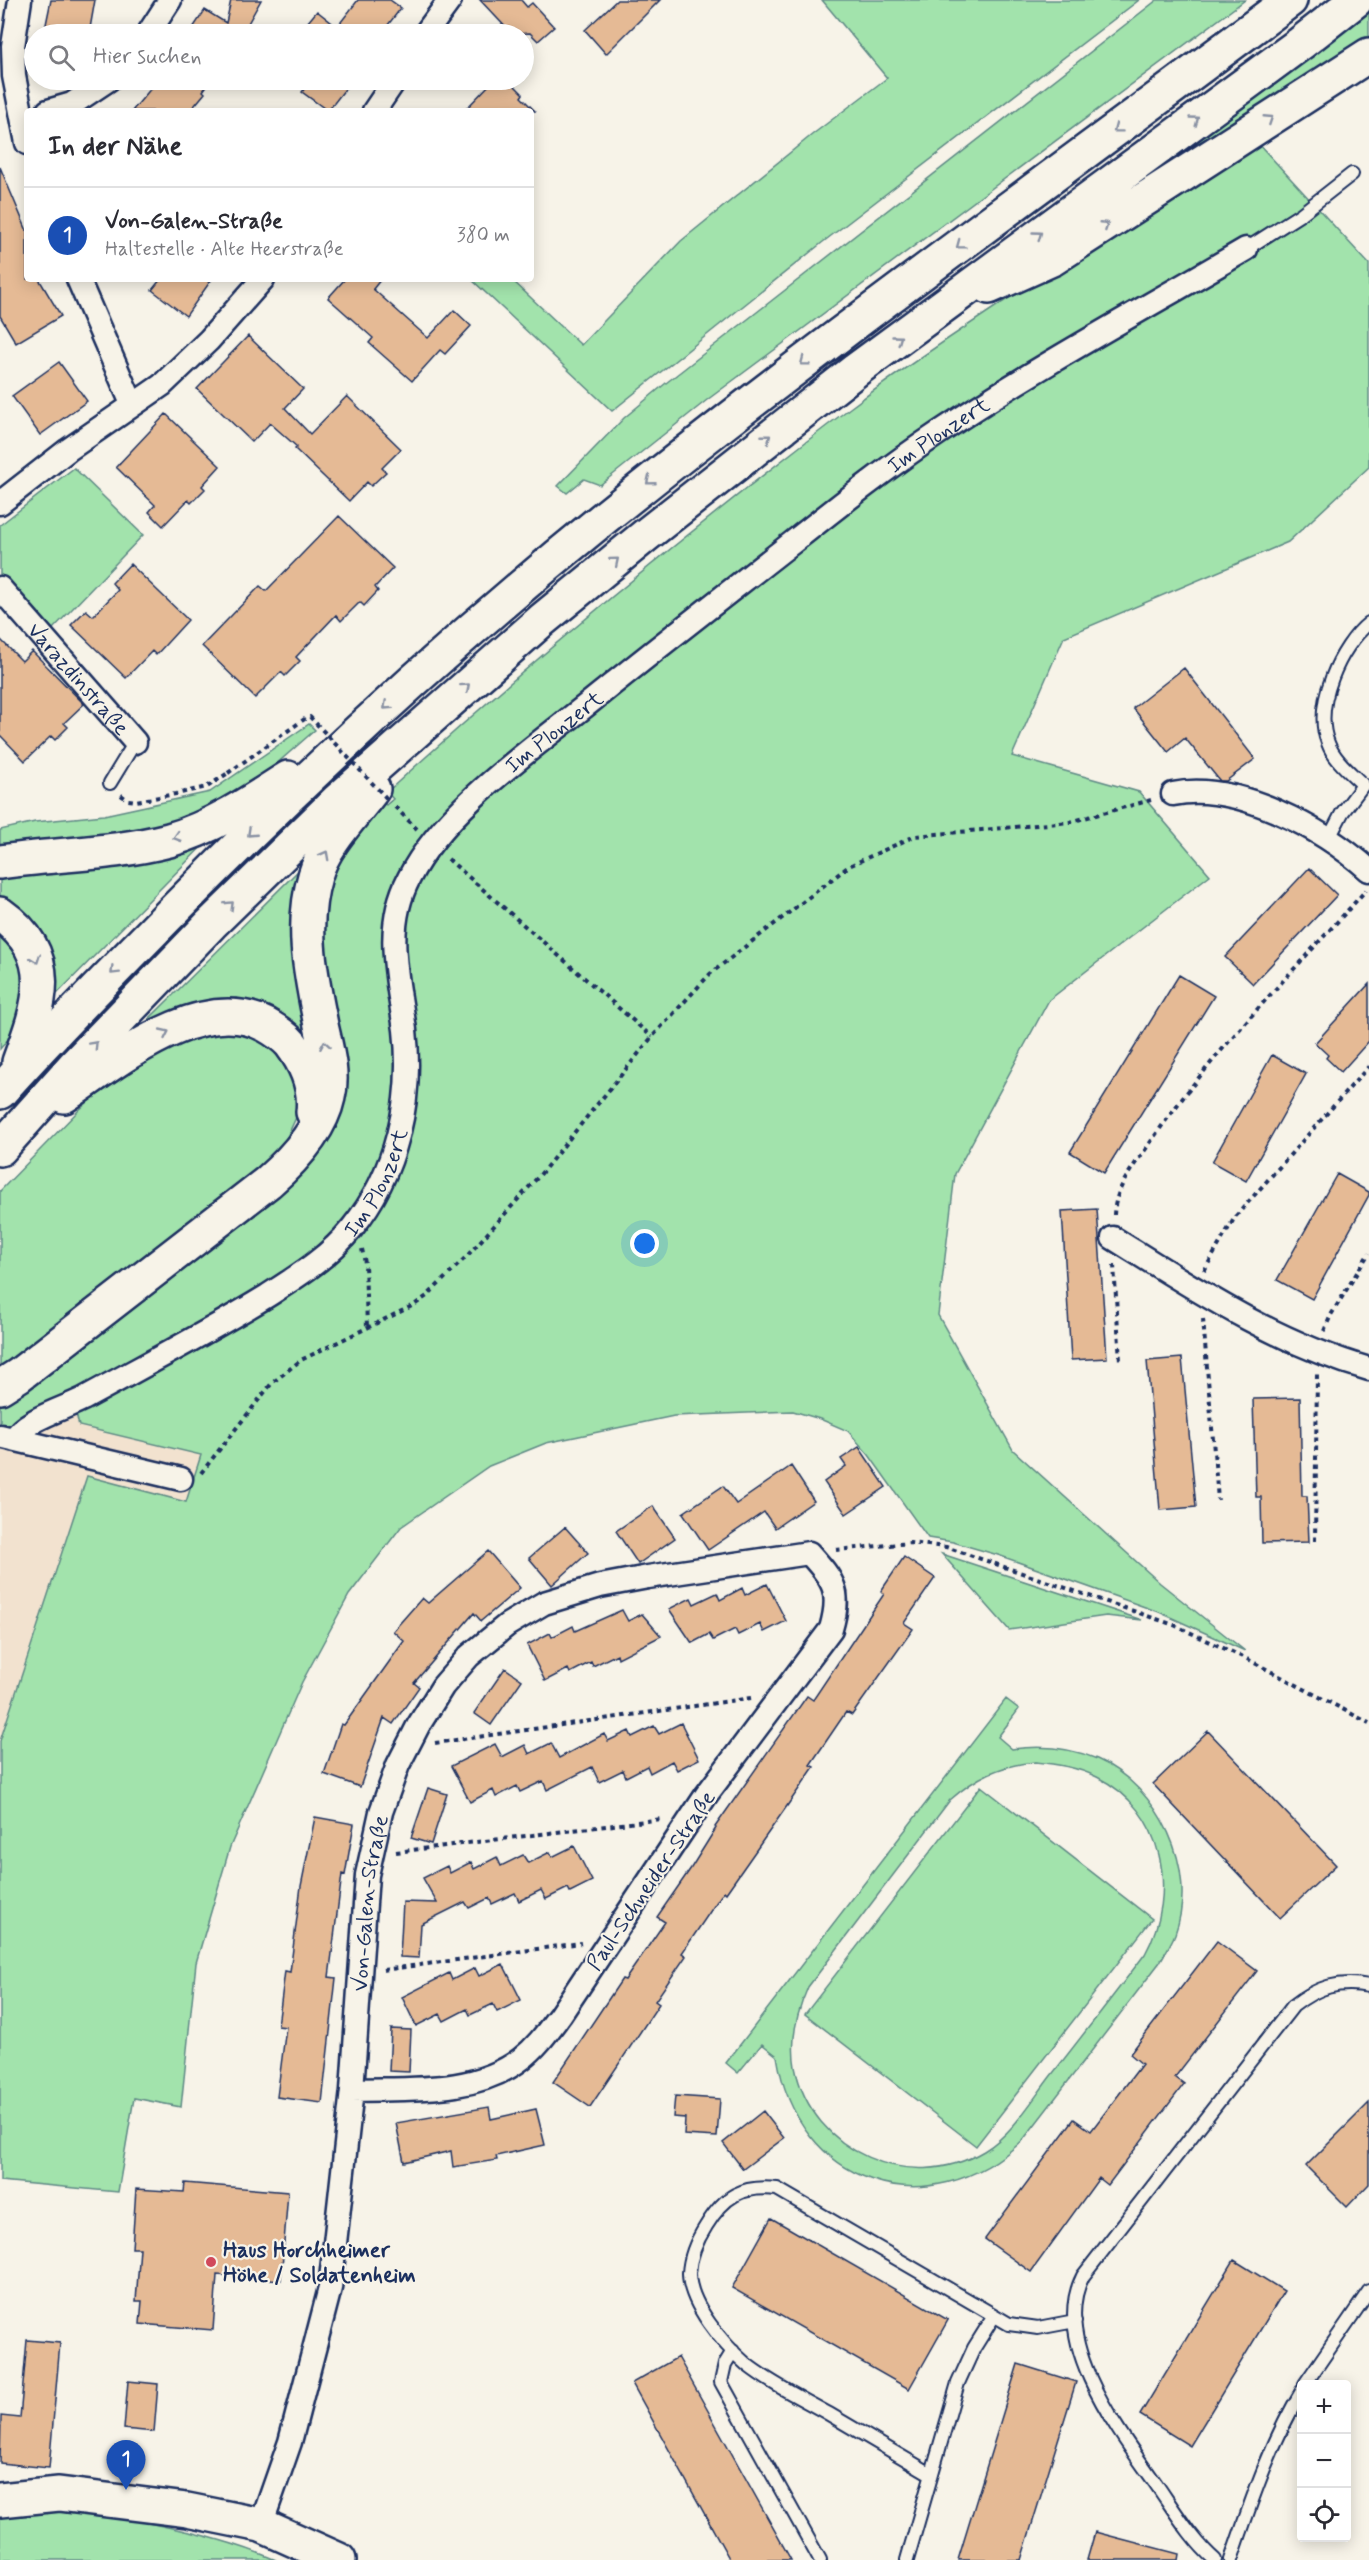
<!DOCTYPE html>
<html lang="de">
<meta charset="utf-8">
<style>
:root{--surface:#fff;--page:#f2f2f3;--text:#2b2b33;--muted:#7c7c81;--line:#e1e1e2;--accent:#db2777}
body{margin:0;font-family:Mynerve,sans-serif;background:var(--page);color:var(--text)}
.controls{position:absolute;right:18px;bottom:18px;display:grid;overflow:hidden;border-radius:6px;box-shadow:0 3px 15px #0003}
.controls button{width:54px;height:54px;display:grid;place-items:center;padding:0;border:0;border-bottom:2px solid var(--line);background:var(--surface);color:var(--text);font:30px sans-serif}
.you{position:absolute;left:645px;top:1244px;width:21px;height:21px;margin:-15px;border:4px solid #fff;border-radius:50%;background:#1a73e8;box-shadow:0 0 0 9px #1a73e833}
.badge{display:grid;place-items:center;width:39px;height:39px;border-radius:50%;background:var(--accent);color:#fff;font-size:20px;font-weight:700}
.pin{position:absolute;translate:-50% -50px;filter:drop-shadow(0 2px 3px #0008)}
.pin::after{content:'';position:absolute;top:32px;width:21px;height:18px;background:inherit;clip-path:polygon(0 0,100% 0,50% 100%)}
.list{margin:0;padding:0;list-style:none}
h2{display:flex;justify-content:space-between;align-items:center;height:78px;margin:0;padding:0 24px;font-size:26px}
h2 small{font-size:20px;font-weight:400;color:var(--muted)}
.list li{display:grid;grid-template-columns:39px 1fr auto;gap:18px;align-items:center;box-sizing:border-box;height:96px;padding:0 24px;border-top:2px solid var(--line)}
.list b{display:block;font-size:22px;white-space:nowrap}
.list p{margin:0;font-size:20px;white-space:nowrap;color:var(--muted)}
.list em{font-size:20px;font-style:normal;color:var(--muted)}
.icon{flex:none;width:33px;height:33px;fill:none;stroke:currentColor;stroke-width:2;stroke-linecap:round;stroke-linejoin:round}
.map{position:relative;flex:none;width:1369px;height:2560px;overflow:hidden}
.search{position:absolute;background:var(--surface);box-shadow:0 3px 15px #0003;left:24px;top:24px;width:510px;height:66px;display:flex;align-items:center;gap:15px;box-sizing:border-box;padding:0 21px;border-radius:33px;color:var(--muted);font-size:22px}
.panel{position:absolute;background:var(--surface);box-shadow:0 3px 15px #0003;left:24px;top:108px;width:510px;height:174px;border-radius:6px}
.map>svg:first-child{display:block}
</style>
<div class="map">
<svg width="1369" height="2560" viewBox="0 0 1369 2560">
<rect width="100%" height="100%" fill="#f7f3e8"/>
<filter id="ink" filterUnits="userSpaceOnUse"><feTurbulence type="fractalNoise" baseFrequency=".0167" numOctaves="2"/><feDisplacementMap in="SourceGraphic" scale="12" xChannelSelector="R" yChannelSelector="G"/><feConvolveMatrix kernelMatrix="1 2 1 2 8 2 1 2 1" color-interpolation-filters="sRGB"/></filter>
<g filter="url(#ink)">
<!-- built -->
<path fill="#f2e2cf" d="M72 1397 79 1426 202 1454 186 1502 87 1476 0 1741V1430Z"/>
<!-- green -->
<path fill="#a2e3ac" stroke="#5e8985" stroke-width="1.5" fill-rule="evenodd" d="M822 0H1139L823 242 612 411 471 279H511L581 345 681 241 813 134 887 78Z
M1157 0H1245L707 400 600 485 584 479 567 493 558 486 624 418 666 383Z
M1369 4V40L1156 176 1153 174V167Z
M1256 141 1369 264V467L1288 542 1064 637 1012 756 1139 792 1210 875 1049 1000 955 1174 938 1315 1013 1450 1160 1583 1245 1651 1159 1612 998 1555 953 1542 928 1538 869 1455 848 1431 820 1419 793 1411 674 1416 546 1443 489 1466 401 1527 349 1595 302 1682 230 1847 196 1963 181 2107 134 2098 118 2192 0 2181V1741L87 1476 186 1502 201 1455 79 1426 72 1397 0 1430V1401L298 1174 322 983V883L380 799 386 805 393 799 387 792C535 657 690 530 850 408 917 358 987 312 1058 266 1123 224 1189 181 1256 141Z
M74 468 143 535 51 631 0 574V525Z
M309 724 315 730 266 773 228 799 147 833 0 849V830L35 822 104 815 210 792Z
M216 832 54 997 0 902V872Z
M300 869 317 1050 296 1035 146 1026 149 1019Z
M0 928 26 962 20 1025 0 1049Z
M235 1029 278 1046 296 1076 299 1111 281 1150 270 1162 13 1359 0 1366V1191L79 1110 114 1079 166 1042Z
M942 1554 1142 1620 1106 1616 1009 1630Z
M1006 1699 1019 1709 998 1737 1012 1749C1041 1745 1070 1747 1097 1759 1159 1787 1199 1869 1175 1934 1171 1944 1165 1953 1160 1962L1023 2140C928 2229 797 2185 777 2056L762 2044 738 2073 726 2063ZM1035 1762C1056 1764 1077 1767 1097 1777 1164 1810 1179 1892 1145 1954 1114 1995 1082 2036 1050 2077 1031 2102 1012 2134 984 2151 910 2195 812 2152 795 2067 790 2039 797 2012 808 1987L950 1800C976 1777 1000 1765 1035 1762Z
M981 1786 1152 1919 976 2146 805 2014Z
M84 2510C149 2523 215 2534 276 2560H0V2517L33 2512Z"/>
<!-- building -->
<path fill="#e5ba95" stroke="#1b2f5e" stroke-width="1.5" d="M51 0H95L89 34H44Z
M231 0H261L242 34H189L205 10 226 23Z
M358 0H390L401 8 381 34H347L337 27Z
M480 0H521L527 7 532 3 554 27 538 41 530 33 512 34Z
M617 0H660L606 54 585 30Z
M317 11 332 23 324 34H298Z
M158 80H211L203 91 205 93 190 111H132Z
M311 80H352L328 111 302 92Z
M494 80H509L523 94 521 97 535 111H464Z
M0 167 27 231V279H39L61 316 16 343 0 316Z
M161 279H212L186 316 152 290Z
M345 279H381L373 289 428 338 454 310 471 326 445 354 440 350 412 381 369 343 373 338 328 298Z
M248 336 303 389 285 408 310 434 347 396 401 449 382 468 386 472 371 486 367 482 349 501 295 449 297 447 270 423 252 442 197 389Z
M59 362 87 401 40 435 12 396Z
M166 414 220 466 202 486 205 489 191 503 188 500 163 526 149 512 155 505 116 467Z
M339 516 393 568 375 587 378 591 364 606 360 602 341 621 336 615 296 657 300 661 285 676 281 672 255 698 202 646 260 586 266 591Z
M130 564 188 620 156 655 152 651 126 678 71 625 86 610 93 616 118 590 112 583Z
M0 639 22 661 32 651 84 704 64 723 68 727 55 740 51 736 25 761 0 735Z
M1184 668 1255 759 1226 781H1220L1185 738 1168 752 1133 708Z
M1309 868 1337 895 1253 984 1225 957Z
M1179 975 1214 996 1104 1173 1070 1152Z
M1369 984V1041L1341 1072 1326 1058 1328 1055 1315 1043Z
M1272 1055 1306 1074 1246 1181 1212 1162Z
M1337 1174 1369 1192V1195L1312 1299 1277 1280Z
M1097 1209 1107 1358 1071 1360 1062 1211Z
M1182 1358 1196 1507 1160 1510 1147 1361Z
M1300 1398 1302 1496H1307L1309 1542 1262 1543 1261 1497H1256L1253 1399Z
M859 1447 886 1487 846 1514 824 1482 846 1466 841 1459Z
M791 1466 814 1501 775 1528 764 1512 708 1550 683 1513 723 1486 736 1504Z
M653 1506 675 1538 638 1564 616 1531Z
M565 1527 588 1553 552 1585 529 1558Z
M488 1551 520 1588 481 1621 474 1613 414 1683 419 1687 393 1724 384 1718 360 1787 324 1774 341 1724 344 1725 404 1641 393 1631 422 1598 428 1603Z
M904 1557 935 1578 904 1623 913 1629 852 1715 846 1712 810 1765 814 1767 787 1806 726 1893 724 1891 682 1953 686 1956 655 2001 659 2004 590 2107 553 2082 622 1979 625 1980 665 1922 657 1917 691 1868 716 1828 715 1827 807 1696 813 1700 884 1594 881 1591Z
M767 1584 786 1621 764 1632 760 1624 738 1635 735 1629 713 1640 709 1634 692 1643 669 1609 691 1598 694 1604 717 1593 720 1600 742 1588 745 1595Z
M622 1610 628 1621 642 1614 661 1636 618 1658 617 1654 593 1666 591 1662 570 1673 568 1669 545 1681 527 1645 550 1633 552 1637 573 1626 575 1631Z
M505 1668 522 1680 491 1725 474 1713Z
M681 1723 699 1759 677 1770 672 1761 650 1773 647 1766 626 1777 623 1770 599 1782 592 1767 547 1790 543 1781 520 1792 517 1786 496 1797 493 1790 470 1802 451 1766 495 1744 502 1757 525 1745 529 1754 551 1743 559 1758 604 1734 608 1741 629 1731 632 1737 654 1726 659 1734Z
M1208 1731 1336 1865 1280 1918 1153 1784Z
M428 1788 447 1794 431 1844 411 1838Z
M315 1817 354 1824 345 1875 342 1874 329 1977 336 1978 322 2103 277 2097 286 2027 278 2026 285 1971 290 1972 301 1886Z
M574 1846 592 1881 570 1892 568 1888 546 1899 541 1890 519 1901 515 1893 492 1904 489 1898 469 1908 465 1902 421 1924 419 1958 400 1957 403 1902 437 1903 423 1878 447 1866 450 1873 471 1862 474 1869 497 1857 501 1866 523 1855 528 1863 550 1852 552 1857Z
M1217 1941 1257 1971 1175 2077 1184 2084 1108 2185 1099 2178 1031 2272 985 2239 1074 2119 1091 2131 1142 2064 1130 2054Z
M503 1964 521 2000 497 2012 493 2004 470 2015 467 2009 444 2021 440 2014 416 2026 402 1997 449 1973 452 1980 475 1968 479 1976Z
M391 2029 411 2030 409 2072 389 2071Z
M675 2096 720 2099 717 2137 684 2135 685 2118 673 2117Z
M1369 2103V2184L1347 2207 1306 2166Z
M489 2107 491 2119 536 2109 545 2145 496 2156 497 2160 453 2167 451 2151 404 2162 396 2123Z
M763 2111 784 2138 743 2169 723 2143Z
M185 2183 288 2192 281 2280 217 2275 213 2330 140 2324 142 2301H136L140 2248H132L136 2189 184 2192Z
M771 2218 948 2320 909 2389 732 2288Z
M1234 2260 1284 2291 1190 2446 1140 2415Z
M27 2340 60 2343 49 2468 0 2463 1 2416 20 2418Z
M678 2357 791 2560H730L632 2383Z
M1018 2364 1076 2382 1021 2560H958Z
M128 2381 158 2384 154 2432 124 2429Z
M1095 2532 1179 2554 1178 2560H1087Z"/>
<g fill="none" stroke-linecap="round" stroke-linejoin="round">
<!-- lane casing -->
<g stroke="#1b2f5e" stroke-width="16">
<path id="lane" d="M1246 249 1301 214 1352 174
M110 783 135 742
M1329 838 1342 813 1363 785C1351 773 1334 760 1328 743 1313 706 1340 646 1369 623
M733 2351 725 2364 721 2382 820 2560
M1305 2384 1369 2291
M931 2474C897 2454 863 2434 829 2414 801 2398 771 2384 746 2364 724 2345 689 2304 689 2273 690 2255 697 2240 706 2226 724 2196 742 2185 777 2189L1009 2324 1038 2328 1075 2321
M907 2560 958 2383 974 2348 994 2316
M1215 2560C1191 2539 1174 2510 1156 2484 1120 2433 1049 2341 1083 2276L1293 2006C1317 1987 1339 1980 1369 1986
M1231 2560C1251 2502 1270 2444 1302 2391"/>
</g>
<!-- street casing -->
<g stroke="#1b2f5e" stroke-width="27">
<g id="street">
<path d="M20 0 13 46 14 76 27 143"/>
<path d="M148 34 170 0"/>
<path d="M425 34 450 0"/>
<path d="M48 111 72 104 108 80"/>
<path d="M374 111 395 80"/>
<path d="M78 279 132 404"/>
<path d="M0 503 68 450 162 385 209 340 263 279"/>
<path id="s1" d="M0 588 135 742"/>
<path d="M1173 794C1237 781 1323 829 1369 870"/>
<path d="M1113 1238C1195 1289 1274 1342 1369 1369"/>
<path d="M0 1436 181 1479"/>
<path id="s2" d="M14 1439C24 1420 63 1409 83 1399 145 1365 207 1333 267 1296 298 1276 329 1257 352 1228 397 1173 413 1099 405 1030 398 978 383 928 409 878 445 807 538 745 599 695 663 643 728 593 793 542 841 504 889 466 940 432 1038 366 1144 309 1246 249"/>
<path id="s3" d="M261 2525 290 2442 330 2288 352 2090 367 1875 381 1812 398 1765 418 1726 443 1686 469 1656 507 1625 544 1603 600 1586 648 1577 809 1553C834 1581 842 1591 831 1629L707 1794 560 2015C548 2031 537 2047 521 2059 475 2095 406 2088 352 2090"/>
</g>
</g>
<!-- secondary casing -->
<g stroke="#1b2f5e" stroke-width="38">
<path id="secondary" d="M0 2500 59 2494 187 2510 261 2525 339 2560"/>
</g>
<!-- highway casing -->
<g stroke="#1b2f5e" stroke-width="38">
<path id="highway" d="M989 287 1052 259 1369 55
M0 862C56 854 115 854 169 840 212 828 251 802 288 778
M0 914C59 956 40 1005 19 1062
M0 1092C55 1030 113 972 171 913 308 774 452 641 604 518 827 338 1061 172 1290 0
M64 1096C116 1062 200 991 266 1025 275 1030 284 1036 291 1044 306 1064 316 1087 313 1112
M0 1149 74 1066 211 924 338 800 542 620 646 535 856 370 1301 43 1356 0
M0 1387 19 1375 268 1182C292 1161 321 1130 328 1097 334 1074 326 1048 321 1025 311 975 300 927 315 876 324 844 353 816 373 789"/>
</g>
<!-- path -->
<path stroke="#1b2f5e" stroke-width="4" stroke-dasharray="4.5 4.5" stroke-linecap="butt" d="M121 795 128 800 136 801 176 794 207 787 228 773
M395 807 417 829
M448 859 652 1037
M1114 1215C1115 1187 1134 1166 1150 1143 1212 1052 1292 973 1366 890
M362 1249 365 1263 367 1328
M1114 1265 1120 1361
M1204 1271 1235 1217 1369 1066
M1203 1319 1218 1500
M1324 1331 1331 1315 1369 1253
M201 1473 272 1383 301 1360 414 1305 427 1296 467 1256 539 1176 652 1037 710 974 849 866 915 836 1070 822 1151 800
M1315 1541 1317 1374
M836 1550 910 1543 946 1547 1174 1625 1249 1660 1369 1723
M435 1743 751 1698
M396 1852 662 1819
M383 1970 581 1943"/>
<!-- lane -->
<use href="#lane" stroke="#f7f3e8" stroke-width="12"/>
<!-- street -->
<use href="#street" stroke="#f7f3e8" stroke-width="22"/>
<!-- secondary -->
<use href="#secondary" stroke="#f7f3e8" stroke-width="33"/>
<!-- highway -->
<use href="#highway" stroke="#f7f3e8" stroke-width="33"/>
<!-- path-bridge -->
<path stroke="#1b2f5e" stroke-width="4" stroke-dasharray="4.5 4.5" stroke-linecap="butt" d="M228 773 306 718 310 717 390 802"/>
</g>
<!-- one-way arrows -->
<defs><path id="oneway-chevron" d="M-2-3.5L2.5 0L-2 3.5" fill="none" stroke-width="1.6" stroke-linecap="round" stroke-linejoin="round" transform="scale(1.5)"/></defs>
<g stroke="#8991a3">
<use href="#oneway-chevron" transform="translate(1269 119) rotate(-33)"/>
<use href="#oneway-chevron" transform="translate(1195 120) rotate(-36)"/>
<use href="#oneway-chevron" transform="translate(1117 129) rotate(143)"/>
<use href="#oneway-chevron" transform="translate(1105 225) rotate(-33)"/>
<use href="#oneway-chevron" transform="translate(1038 235) rotate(-36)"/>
<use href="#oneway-chevron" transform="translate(960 245) rotate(143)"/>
<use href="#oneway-chevron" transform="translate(898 339) rotate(-36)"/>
<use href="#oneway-chevron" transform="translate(804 362) rotate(143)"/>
<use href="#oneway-chevron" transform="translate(767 438) rotate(-38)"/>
<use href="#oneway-chevron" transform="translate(650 481) rotate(141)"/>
<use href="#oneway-chevron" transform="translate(615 561) rotate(-40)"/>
<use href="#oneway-chevron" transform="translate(466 687) rotate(-42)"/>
<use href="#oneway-chevron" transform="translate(387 706) rotate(138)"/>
<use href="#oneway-chevron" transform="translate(251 833) rotate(137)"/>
<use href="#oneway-chevron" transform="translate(177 837) rotate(162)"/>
<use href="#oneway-chevron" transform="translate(325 855) rotate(-62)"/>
<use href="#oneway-chevron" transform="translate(230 905) rotate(-44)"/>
<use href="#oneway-chevron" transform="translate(36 959) rotate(70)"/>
<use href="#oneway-chevron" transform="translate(114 971) rotate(135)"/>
<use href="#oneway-chevron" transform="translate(165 1033) rotate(-25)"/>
<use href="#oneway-chevron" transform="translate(94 1045) rotate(-47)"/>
<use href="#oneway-chevron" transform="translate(325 1045) rotate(-100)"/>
</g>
</g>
<!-- markers -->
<circle fill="#d1495b" stroke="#f7f3e8" stroke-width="2" cx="211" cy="2262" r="6"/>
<g text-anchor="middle" stroke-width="4.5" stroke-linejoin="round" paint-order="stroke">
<!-- street labels -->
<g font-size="22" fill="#1b2f5e" stroke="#f7f3e8">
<text dy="8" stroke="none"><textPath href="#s2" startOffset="1460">Im Plonzert</textPath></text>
<text dy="8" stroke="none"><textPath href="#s1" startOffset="120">Varazdinstraße</textPath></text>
<text dy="8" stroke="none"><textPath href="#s2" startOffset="974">Im Plonzert</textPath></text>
<text dy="8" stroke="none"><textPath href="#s2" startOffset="453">Im Plonzert</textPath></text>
<text transform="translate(650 1880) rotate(-56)" y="8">Paul-Schneider-Straße</text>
<text dy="8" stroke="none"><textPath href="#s3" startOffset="634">Von-Galen-Straße</textPath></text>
</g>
<!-- poi labels -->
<g font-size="22" font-weight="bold" fill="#1b2f5e" stroke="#f7f3e8" text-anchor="start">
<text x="223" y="2257">Haus Horchheimer<tspan x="223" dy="25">Höhe / Soldatenheim</tspan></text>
</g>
</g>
</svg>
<div class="controls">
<button>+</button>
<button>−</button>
<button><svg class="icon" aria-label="locate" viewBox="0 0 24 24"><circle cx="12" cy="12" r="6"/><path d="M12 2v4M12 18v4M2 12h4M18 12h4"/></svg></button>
</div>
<div class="you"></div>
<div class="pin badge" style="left:126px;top:2490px;background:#1a4fb4">1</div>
<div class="search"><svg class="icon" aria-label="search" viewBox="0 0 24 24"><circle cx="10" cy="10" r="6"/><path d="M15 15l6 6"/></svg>Hier suchen</div>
<section class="panel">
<h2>In der Nähe<small></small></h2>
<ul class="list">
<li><span class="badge" style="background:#1a4fb4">1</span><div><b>Von-Galen-Straße</b><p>Haltestelle · Alte Heerstraße</p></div><em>380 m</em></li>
</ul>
</section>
</div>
